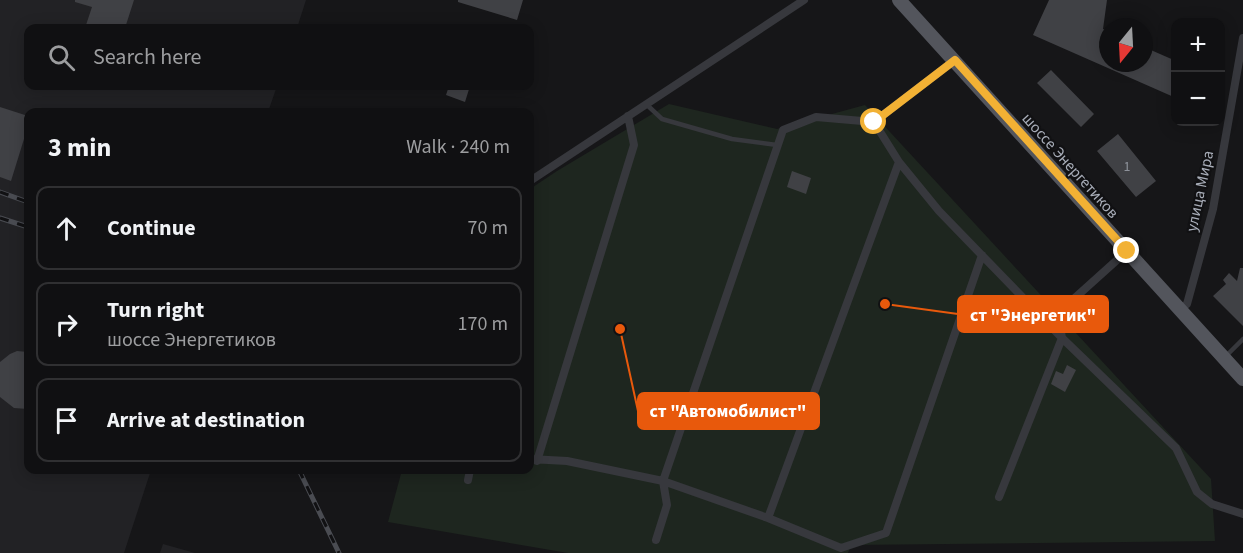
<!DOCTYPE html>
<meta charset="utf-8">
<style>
:root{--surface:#101012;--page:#19191b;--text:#f1f3f6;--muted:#9c9d9f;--line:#303032}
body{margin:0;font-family:"Source Sans 3",sans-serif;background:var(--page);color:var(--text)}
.controls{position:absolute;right:18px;top:18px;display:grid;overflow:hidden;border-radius:12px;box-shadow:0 3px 15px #0003}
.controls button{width:54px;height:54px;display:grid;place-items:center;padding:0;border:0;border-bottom:2px solid var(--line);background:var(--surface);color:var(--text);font:30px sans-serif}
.compass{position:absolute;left:1099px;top:18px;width:54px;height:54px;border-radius:50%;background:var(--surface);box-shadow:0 3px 15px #0003;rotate:198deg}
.stop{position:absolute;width:18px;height:18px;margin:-14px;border:4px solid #f2b134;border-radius:50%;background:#fff}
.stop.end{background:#f2b134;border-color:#fff;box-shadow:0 2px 6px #0008}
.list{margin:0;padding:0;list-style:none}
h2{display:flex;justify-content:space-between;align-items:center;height:78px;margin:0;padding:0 24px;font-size:26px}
h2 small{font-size:20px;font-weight:400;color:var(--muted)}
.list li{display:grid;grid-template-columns:39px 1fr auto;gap:18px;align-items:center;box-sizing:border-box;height:84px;margin:0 12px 12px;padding:0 12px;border:2px solid var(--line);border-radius:12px}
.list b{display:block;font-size:22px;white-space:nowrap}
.list p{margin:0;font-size:20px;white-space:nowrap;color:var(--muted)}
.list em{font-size:20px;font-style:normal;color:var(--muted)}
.icon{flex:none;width:33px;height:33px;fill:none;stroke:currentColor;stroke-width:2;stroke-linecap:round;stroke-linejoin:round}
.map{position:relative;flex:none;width:1243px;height:553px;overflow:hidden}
.search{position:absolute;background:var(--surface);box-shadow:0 3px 15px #0003;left:24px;top:24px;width:510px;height:66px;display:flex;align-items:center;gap:15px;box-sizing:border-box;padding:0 21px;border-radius:12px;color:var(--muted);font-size:22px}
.panel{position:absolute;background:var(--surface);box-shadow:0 3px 15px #0003;left:24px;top:108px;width:510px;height:366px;border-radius:12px}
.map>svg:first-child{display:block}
</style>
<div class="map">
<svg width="1243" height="553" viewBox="0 0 1243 553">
<rect width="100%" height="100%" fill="#161618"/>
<!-- built -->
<path fill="#222225" d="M0 0H306L297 28H28V86H277L268 112H28V470H151L124 553H0Z
M163 544 195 553H160Z"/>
<!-- green -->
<path fill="#1e261f" d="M669 104 777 129 865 105 1211 479 1215 541 851 545 848 553H568L388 522 402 470H530V189L557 171Z"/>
<!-- building -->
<path fill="#404145" d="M75 0H134L125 28H85L92 7 75 2Z
M458 0H523L517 20 458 2Z
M1049 0H1107L1103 29 1108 31V63H1144V47L1176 61V98L1033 35Z
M1051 70 1094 114 1081 127 1037 83Z
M449 86H470L465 102 446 95Z
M0 107 28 116V126L11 181 0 177Z
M1118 134 1156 181 1136 197 1097 151Z
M792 171 811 178 806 194 787 187Z
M1240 268H1243V326L1213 296 1226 284 1223 280 1229 273 1237 281Z
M17 351 28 352V409L14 408 0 397V362L10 354Z
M1067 365 1076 370 1065 392 1051 384 1056 371 1063 374Z"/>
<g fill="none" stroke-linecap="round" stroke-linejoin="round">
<!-- service -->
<path stroke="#37383d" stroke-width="4.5" d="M646 104 662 119 732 139 777 145
M1226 356 1243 339"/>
<!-- minor -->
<path stroke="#37383d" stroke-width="8" d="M899 162 939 211 1062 338 1176 448 1197 492 1212 504 1243 514
M530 181 804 0
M1180 309 1187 304 1213 209 1243 38
M530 459 567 461 663 481 768 518 841 548 886 533 982 255
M537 461 634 145 628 116
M468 480 470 470
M999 497 1062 338 1059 319 1067 305 1127 251
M768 518 899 162 874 122 955 60
M656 540 667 505 663 481 783 130 816 117 874 122"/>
<!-- primary -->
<path stroke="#53555c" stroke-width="14" d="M899 0 1243 379"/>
<!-- rail casing -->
<g stroke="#4a4c52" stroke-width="5">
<path id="rail" d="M0 192 28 202
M0 218 28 227
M299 470 339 553"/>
</g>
<!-- rail -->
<use href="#rail" stroke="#111113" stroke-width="3" stroke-dasharray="9" stroke-linecap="butt"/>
</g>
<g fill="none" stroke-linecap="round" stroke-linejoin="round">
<!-- route -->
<path stroke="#f2b134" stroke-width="8" d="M874 122 955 60 1127 251"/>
</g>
<g text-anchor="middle" stroke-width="4.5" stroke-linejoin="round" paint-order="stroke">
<!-- number labels -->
<g font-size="14" fill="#8e929b">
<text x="1127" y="171">1</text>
</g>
<!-- street labels -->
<g font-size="16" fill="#a8adb8" stroke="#111113">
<text transform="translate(1071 165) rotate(48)" y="6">шоссе Энергетиков</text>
<text transform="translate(1199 191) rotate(-78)" y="6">улица Мира</text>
</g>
</g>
<!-- callouts -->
<path fill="none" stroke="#e8590c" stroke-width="2" d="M885 304L958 314M620 329L638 411"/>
<g fill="#e8590c" stroke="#111113" stroke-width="2">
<circle cx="885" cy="304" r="6"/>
<circle cx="620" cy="329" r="6"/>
</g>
<g fill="#e8590c" stroke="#e8590c" stroke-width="2">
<rect x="958" y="296" width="150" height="36" rx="6"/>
<rect x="638" y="393" width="181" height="36" rx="6"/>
</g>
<g font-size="18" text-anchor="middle" font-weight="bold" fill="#fff">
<text x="1033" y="321">ст "Энергетик"</text>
<text x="728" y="417">ст "Автомобилист"</text>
</g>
</svg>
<div class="controls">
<button>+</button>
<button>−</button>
</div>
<svg class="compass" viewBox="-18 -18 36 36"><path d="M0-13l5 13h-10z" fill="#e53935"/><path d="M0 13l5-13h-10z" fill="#9c9d9f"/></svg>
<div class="stop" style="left:874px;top:122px"></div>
<div class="stop end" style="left:1127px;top:251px"></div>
<div class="search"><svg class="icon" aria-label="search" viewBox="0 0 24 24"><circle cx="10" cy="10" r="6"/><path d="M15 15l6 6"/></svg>Search here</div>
<section class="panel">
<h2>3 min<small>Walk · 240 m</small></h2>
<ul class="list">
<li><svg class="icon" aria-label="ahead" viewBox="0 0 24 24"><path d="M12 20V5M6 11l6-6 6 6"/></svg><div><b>Continue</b></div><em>70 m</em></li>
<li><svg class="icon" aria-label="right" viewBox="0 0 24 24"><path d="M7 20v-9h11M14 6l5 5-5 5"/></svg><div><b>Turn right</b><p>шоссе Энергетиков</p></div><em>170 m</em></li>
<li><svg class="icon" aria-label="arrive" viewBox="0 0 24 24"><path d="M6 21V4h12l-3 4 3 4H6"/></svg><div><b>Arrive at destination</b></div></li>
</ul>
</section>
</div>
